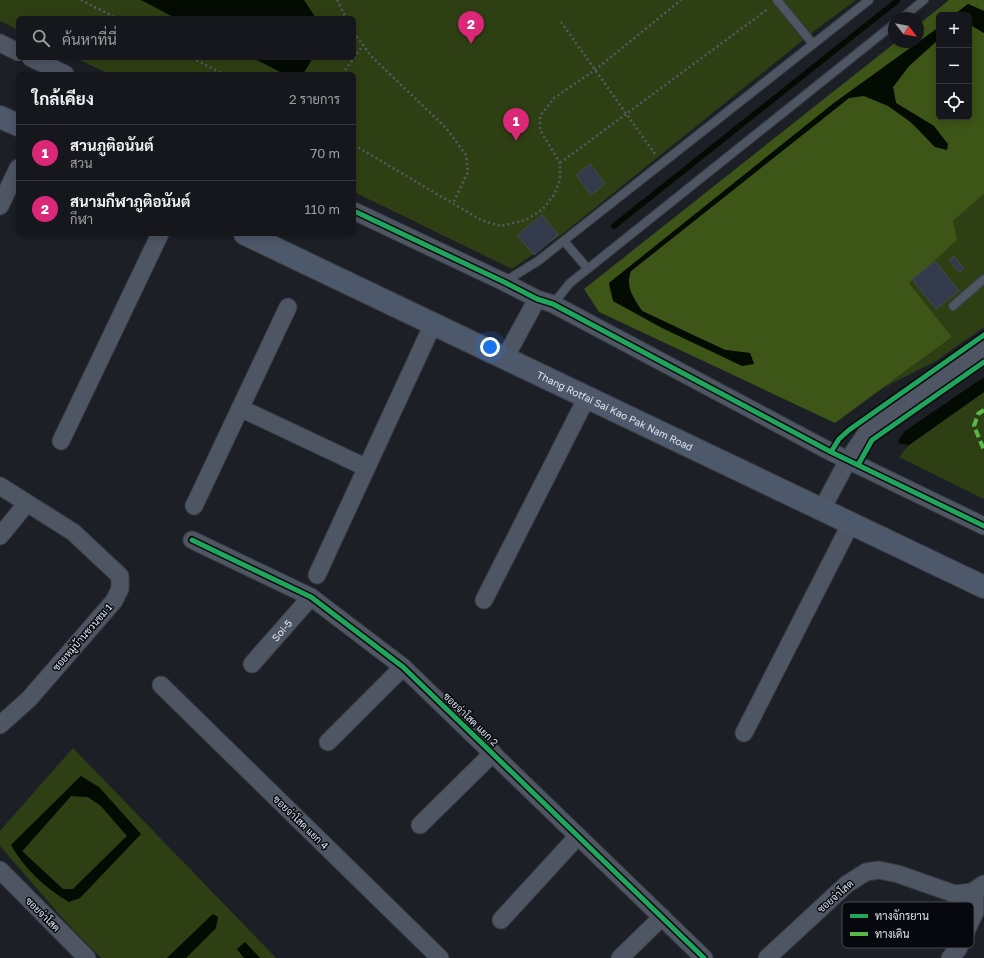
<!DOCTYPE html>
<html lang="th">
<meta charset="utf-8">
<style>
:root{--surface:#15171c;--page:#222429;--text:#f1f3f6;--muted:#9d9fa3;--line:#34363b;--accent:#db2777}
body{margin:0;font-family:"Golos Text",Sarabun,sans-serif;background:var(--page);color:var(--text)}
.controls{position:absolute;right:12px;top:12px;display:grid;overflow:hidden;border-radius:6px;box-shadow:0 2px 10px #0003}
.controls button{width:36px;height:36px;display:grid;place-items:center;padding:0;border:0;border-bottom:1px solid var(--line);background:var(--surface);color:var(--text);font:20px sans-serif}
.compass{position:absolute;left:888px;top:12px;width:36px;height:36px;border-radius:50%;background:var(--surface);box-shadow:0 2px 10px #0003;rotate:121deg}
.you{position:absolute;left:490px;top:347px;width:14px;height:14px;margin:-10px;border:3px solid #fff;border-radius:50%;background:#1a73e8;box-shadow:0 0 0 6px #1a73e833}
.badge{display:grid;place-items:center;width:26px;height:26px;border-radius:50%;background:var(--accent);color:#fff;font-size:13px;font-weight:700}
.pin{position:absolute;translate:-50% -33px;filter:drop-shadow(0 1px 2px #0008)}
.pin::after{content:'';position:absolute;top:21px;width:14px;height:12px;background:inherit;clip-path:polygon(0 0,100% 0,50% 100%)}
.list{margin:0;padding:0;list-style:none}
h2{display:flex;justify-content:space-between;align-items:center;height:52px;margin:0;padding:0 16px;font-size:17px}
h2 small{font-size:13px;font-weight:400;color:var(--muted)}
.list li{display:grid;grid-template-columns:26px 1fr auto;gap:12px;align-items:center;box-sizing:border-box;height:56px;padding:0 16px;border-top:1px solid var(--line)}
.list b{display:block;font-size:15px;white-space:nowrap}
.list p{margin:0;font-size:13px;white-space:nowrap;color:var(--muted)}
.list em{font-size:13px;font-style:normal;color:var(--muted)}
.icon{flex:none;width:22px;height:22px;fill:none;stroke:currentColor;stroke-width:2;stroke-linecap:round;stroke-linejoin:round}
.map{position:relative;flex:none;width:984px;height:958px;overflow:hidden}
.search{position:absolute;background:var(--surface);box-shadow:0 2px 10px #0003;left:16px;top:16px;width:340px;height:44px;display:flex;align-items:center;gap:10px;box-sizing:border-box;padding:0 14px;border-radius:6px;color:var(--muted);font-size:15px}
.panel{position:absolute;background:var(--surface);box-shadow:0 2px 10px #0003;left:16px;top:72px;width:340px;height:164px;border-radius:6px}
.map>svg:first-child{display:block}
</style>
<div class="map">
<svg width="984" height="958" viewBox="0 0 984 958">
<rect width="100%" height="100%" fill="#1c1f26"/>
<!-- green -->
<path fill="#2e4013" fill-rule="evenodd" d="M0 0H856L818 28 565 232 512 269 354 192V74H109L76 58H354V18H18V30L0 21Z
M984 194V327L936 361 883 388 952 337 909 283 956 240 953 221Z
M984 392V499L899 457 909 445Z
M73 748 276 958H260L245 942 237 949 244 958H186L216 928 213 914 167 958H101L66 922 0 846V831ZM81 776 141 834 69 902 11 845Z
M71 796 88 797 101 806 127 836 73 889H63L22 852Z"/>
<!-- forest -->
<path fill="#3d5517" d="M949 0H984V11L968 4 954 15H939V27L927 37 834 103 609 283 614 302 754 364 750 353 725 350 642 311C633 297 625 287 631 271L849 98C854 97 860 95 865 96 894 102 916 127 935 147L934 126 896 103 893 87 909 66 939 39V117H969V24L984 33V194L953 221 957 240 909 283 952 337 835 423 599 312 584 289 896 42H918V25Z"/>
<!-- water -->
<path fill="#040b03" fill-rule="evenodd" d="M141 0H304L316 18H175Z
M968 4 984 11V33L969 24V15H954Z
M939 27V39L909 66 893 87 896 103 934 126 948 144 947 150 935 147 912 123 888 106 864 96 849 98 631 271C625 287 633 297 642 311L725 350 750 353 754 364 742 366 662 328 613 301 609 283 834 103Z
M253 58H313L303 74H284Z
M984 377V392L909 445 898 443 900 438 905 431Z
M81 776 99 787 141 834 80 898 69 902C45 888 24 868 11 845ZM71 796 88 797 101 806 127 836 73 889H63L22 851Z
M213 914 218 917 216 928 186 958H167Z
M245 942 260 958H244L237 949Z"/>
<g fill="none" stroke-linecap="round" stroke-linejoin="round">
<!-- stream -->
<path stroke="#040b03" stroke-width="5.5" d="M614 226 898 0"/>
</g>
<!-- building -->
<path fill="#323a4b" stroke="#46494f" d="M590 164 605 184 591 195 576 175Z
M542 215 558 235 534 255 517 235Z
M954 256 964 269 959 272 949 260Z
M935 261 959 291 936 309 912 279Z"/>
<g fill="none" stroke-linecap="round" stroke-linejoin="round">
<!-- service casing -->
<g stroke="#383c41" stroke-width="10">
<path id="service" d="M777 0 813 44
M902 18 924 0
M564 241 588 269
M504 282 538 261 869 0
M553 304 570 283 894 24
M953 306 984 279"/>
</g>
<!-- minor casing -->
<g stroke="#383c41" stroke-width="19">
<g id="minor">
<path d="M0 43 18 52"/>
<path d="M31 58 65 74"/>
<path d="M0 206 18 168"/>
<path d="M354 211 504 282 537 299 553 304 831 452 984 526"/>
<path d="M505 358 537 299"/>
<path d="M240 408 365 467"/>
<path d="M61 441 160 234"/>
<path d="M0 486 73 532 120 576V589L114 601 29 699 0 725"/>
<path d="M194 506 288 307"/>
<path d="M822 509 848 460 867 432 984 349"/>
<path d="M0 536 27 503"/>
<path d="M192 540 311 597 403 667 704 958"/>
<path d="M317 575 433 324"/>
<path d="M484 600 587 397"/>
<path id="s1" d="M252 664 311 597"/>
<path d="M161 685 440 958"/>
<path d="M744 733 851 523"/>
<path d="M328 742 403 667"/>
<path d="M420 825 493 753"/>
<path d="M0 870 87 958"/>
<path d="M501 920 578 836"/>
<path d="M620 958 662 917"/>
<path d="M767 958 847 884 866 872 879 870 898 874 955 894 972 892 984 884"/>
<path d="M950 958 958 949 975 912V890"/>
</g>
</g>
<!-- secondary casing -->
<g stroke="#383c41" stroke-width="24">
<g id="secondary">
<path d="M0 117 18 125"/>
<path id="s2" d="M245 234 984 587"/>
</g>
</g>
<!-- path -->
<path stroke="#555a65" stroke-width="2.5" stroke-dasharray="2 3" stroke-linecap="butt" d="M81 0 116 18
M337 0 346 18
M561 22 655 154
M354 32 371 56 446 128 466 155 468 172 453 203
M192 58 223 74
M354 58 363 45
M342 74 354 58
M354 145 481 220 500 226 526 220 543 209 554 195 560 180V163L540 130V116L554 98 595 70 681 0
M560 163 768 9"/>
<!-- service -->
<use href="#service" stroke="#4e5664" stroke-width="8"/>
<!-- minor -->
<use href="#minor" stroke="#4e5664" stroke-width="17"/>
<!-- secondary -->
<use href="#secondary" stroke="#4e586b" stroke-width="22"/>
<!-- quiet -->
<path stroke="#58b947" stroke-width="4" stroke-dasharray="8 4" stroke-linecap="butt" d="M984 410 978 414 974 426 984 450"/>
<!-- cycleway casing -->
<g stroke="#06080d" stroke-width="8">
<path id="cycleway" d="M354 211 504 282 537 299 553 304 831 452 984 526
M831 452 839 439 849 430 984 335
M858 465 872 440 984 362
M192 540 311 597 403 667 704 958"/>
</g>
<!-- cycleway -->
<use href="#cycleway" stroke="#20a55d" stroke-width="5"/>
</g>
<g text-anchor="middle" stroke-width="3" stroke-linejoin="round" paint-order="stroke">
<!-- street labels -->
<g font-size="10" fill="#e0e5ed" stroke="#06080d">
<text dy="4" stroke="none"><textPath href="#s2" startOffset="410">Thang Rotfai Sai Kao Pak Nam Road</textPath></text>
<text dy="4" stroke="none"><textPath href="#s1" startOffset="45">Soi-5</textPath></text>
<text transform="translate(82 637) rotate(-49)" y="4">ซอยหมู่บ้านชวนชม 1</text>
<text transform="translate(471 719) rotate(44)" y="4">ซอยจ่าโสด แยก 2</text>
<text transform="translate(301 822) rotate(44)" y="4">ซอยจ่าโสด แยก 4</text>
<text transform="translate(835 896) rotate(-41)" y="4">ซอยจ่าโสด</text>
<text transform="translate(43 914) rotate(45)" y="4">ซอยจ่าโสด</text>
</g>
</g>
<!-- legend -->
<rect x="842" y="902" width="132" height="46" rx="6" fill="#06080d" stroke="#474a50" stroke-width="1"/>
<rect x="850" y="914" width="18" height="4" fill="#20a55d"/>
<rect x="850" y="932" width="18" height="4" fill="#58b947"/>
<g font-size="11" fill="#e0e5ed">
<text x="875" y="920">ทางจักรยาน</text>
<text x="875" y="938">ทางเดิน</text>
</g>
</svg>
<div class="controls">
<button>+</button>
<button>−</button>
<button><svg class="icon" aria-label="locate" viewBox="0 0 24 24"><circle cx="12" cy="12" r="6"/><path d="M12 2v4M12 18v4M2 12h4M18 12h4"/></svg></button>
</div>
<svg class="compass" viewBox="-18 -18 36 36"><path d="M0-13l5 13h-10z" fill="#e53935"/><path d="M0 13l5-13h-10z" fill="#9d9fa3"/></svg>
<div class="you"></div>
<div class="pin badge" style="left:516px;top:141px">1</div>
<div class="pin badge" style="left:471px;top:44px">2</div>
<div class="search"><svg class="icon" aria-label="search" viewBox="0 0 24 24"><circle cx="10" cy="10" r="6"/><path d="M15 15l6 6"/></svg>ค้นหาที่นี่</div>
<section class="panel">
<h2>ใกล้เคียง<small>2 รายการ</small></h2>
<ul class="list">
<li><span class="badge">1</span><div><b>สวนภูติอนันต์</b><p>สวน</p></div><em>70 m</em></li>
<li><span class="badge">2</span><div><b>สนามกีฬาภูติอนันต์</b><p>กีฬา</p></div><em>110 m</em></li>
</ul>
</section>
</div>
